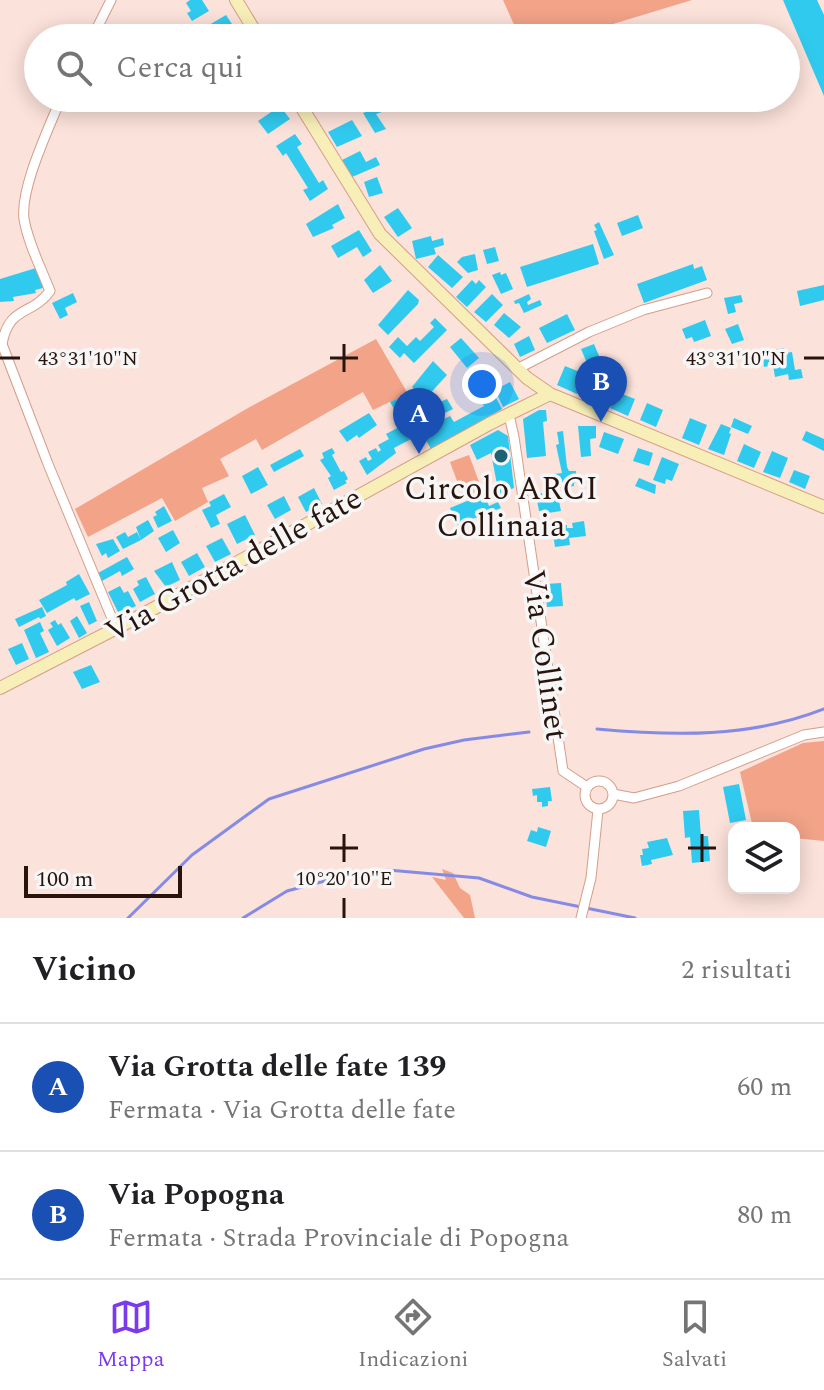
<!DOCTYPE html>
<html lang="it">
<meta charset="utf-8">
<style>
:root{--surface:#fff;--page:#f2f2f2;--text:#202124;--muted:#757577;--line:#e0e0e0;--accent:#7c3aed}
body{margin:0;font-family:Spectral,serif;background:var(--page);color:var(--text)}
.controls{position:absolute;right:24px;bottom:24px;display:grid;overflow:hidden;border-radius:16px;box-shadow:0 4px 20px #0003}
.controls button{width:72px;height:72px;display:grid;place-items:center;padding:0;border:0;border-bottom:2px solid var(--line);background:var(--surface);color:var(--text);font:40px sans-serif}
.scale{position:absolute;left:24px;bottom:20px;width:158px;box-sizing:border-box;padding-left:8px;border:4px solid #28140d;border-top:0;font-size:22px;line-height:28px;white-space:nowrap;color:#28140d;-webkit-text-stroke:6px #f6f6f6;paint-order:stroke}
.you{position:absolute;left:482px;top:384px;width:28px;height:28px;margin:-20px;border:6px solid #fff;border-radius:50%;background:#1a73e8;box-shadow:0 0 0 12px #1a73e833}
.badge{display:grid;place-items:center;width:52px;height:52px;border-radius:50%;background:var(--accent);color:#fff;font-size:26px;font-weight:700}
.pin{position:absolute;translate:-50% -66px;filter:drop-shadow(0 2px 4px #0008)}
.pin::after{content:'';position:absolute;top:42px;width:28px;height:24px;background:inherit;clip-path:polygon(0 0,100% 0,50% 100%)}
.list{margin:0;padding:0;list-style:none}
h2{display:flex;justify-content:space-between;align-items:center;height:104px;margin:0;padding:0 32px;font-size:34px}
h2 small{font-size:26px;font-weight:400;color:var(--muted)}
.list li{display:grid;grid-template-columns:52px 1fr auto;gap:24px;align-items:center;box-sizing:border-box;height:128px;padding:0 32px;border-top:2px solid var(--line)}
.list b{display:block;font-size:30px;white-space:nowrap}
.list p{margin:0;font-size:26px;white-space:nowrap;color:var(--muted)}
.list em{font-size:26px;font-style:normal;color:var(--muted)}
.icon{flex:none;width:44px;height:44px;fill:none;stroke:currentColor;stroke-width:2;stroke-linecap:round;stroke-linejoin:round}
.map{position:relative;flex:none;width:824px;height:918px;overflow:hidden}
.search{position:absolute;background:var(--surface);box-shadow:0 4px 20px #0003;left:24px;right:24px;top:24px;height:88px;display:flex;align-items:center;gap:20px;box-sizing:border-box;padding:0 28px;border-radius:44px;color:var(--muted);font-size:30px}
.sheet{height:360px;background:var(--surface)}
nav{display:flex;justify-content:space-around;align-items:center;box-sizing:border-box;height:112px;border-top:2px solid var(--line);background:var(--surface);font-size:22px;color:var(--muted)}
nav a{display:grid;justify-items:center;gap:4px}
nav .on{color:var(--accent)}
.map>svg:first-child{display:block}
</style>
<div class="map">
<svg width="824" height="918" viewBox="0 0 824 918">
<rect width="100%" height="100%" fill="#fbe2da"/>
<!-- green -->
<path fill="#f2a388" d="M503 0H692L567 38H520Z
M376 339 411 399 399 404 396 399 373 410 363 392 262 450 256 439 220 459 229 476 202 488 208 502 175 521 162 498 88 537 75 509 248 408Z
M469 455 482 490 463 497 450 462Z
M824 741V841L794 838V828H753L740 772 803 743Z
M442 869 453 873 460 888 470 895 475 918H464L432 877 446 880Z"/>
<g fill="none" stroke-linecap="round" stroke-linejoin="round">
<!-- stream -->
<path stroke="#858be4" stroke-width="3" d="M597 729C674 736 750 738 824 709
M128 918 192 855 269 799 424 749 464 740 529 732
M243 918 287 891 336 878 388 870 479 878 532 897 635 918"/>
</g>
<!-- building -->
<path fill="#31caef" d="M190 0H202L209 11 192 21 187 13 191 11 186 3Z
M783 0H817L824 15V96Z
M226 15 232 24 229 26 233 38H213L212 36 215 34 209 25Z
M280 106 290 119 268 134 258 121Z
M382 106 385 111 376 114 386 129 375 133 363 113Z
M352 120 362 136 337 147 328 132Z
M295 134 302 144 297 147 319 183 323 180 328 189 310 201 303 190 308 188 286 153 283 156 276 146Z
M360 151 366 162 376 157 380 165 352 177 342 160Z
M377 177 383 193 369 197 364 182Z
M338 204 345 218 332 225 334 228 313 237 306 224Z
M398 208 412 228 398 237 384 217Z
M638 215 643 228 622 236 617 223Z
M599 222 614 255 604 259 594 231 597 230 594 225Z
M359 230 372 251 363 257 357 247 338 258 331 246Z
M431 236 432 241 443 238 444 245 434 248 436 254 416 259 412 241Z
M593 244 599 264 527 287 520 267Z
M495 247 499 261 487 264 483 250Z
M475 254 478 270 468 273 457 262 462 257Z
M438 255 463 277 452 288 428 267Z
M693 264 694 269 702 266 707 280 644 303 637 284Z
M380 265 392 281 373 293 364 280Z
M36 268 43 288 35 290 36 293 13 297 14 301 0 302V279Z
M500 272 501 275 506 273 513 289 501 294 492 275Z
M472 280 476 284 479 280 486 287 467 307 456 297Z
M824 285V300L800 306 797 291Z
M408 290 419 300 418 304 388 335 378 325Z
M73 293 77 302 65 308 68 315 60 319 52 303Z
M492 294 503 305 486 322 474 312Z
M529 294 531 299 527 302 528 305 540 300 542 305 524 313 519 303 515 304 514 301Z
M741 295 743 302 734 304 736 312 728 314 724 298Z
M504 313 521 327 509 338 494 325Z
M567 314 575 330 547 343 539 328Z
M435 318 447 330 414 363 404 353 400 358 389 347 398 337 407 346 416 337 420 341 434 327 430 323Z
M705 320 711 336 694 342 692 337 686 339 682 329Z
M738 324 744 340 732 344 725 329Z
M529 336 535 350 520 357 514 344Z
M461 338 479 358 467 368 450 347Z
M594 344 600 358 587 363 581 349Z
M784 348 785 353 792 352 795 370 801 369 803 378 789 380 788 374 775 377 773 365 764 367 763 358 771 357 770 350Z
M433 361 447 375 425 399 412 387Z
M565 366 585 374 577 394 557 385Z
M593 380 606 385 601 397 599 396 598 400 584 395 586 388 590 390Z
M510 382 519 399 503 407 495 390Z
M617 392 635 399 628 416 610 408Z
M494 394 502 409 431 449 419 428 442 415 444 419 450 416 454 422 484 406 482 401Z
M396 399 399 405 408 400 412 407 396 412 390 402Z
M447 399 453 409 443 414 441 410 436 412 432 405Z
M647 403 663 410 656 427 640 420Z
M539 410H546L547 421 543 422 546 456 527 458 523 419Z
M369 413 377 425 359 438 357 435 347 442 339 431Z
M690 418 707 425 699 445 682 438Z
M734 418 752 426 748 434 731 427Z
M405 424 413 438 394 448 396 453 367 475 359 461 366 457 368 461 372 459 368 452 376 448 378 452 381 450 378 445 389 439 386 434Z
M721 424 731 428 729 433 731 434 724 455 708 449Z
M578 426H596V438L590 439 591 456 581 457Z
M498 430 508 436 514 488 506 491 505 487 501 488 502 494 499 495 491 453 477 460 470 445Z
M563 431 567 467 569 471H576L577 482 574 483V486L567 487 564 481 565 487 559 488 554 474 562 473 556 445 559 444 557 432Z
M806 431 824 439V451L802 440Z
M604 432 624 439 618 454 599 447Z
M744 444 761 452 754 468 737 461Z
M332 448 335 453 332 455 341 472 344 471 348 479 345 481 347 483 334 490 328 478 331 476 320 460 324 458 322 453Z
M638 448 653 453 649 466 633 461Z
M300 449 304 456 274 472 270 465Z
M772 451 788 458 780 478 763 472Z
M662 457 679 464 672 481 666 479 665 484 653 480Z
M258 467 268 485 251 494 242 476Z
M794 470 810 476 805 489 789 482Z
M639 478 656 485 655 494 635 486Z
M314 488 322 504 306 512 298 497Z
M553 490 554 496H558L561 511 548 513 547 510 539 511 536 495Z
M224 494 231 507 216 515 220 524 211 528 202 510 211 506 209 502Z
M484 494 489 506 498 502 501 508 457 525 450 508Z
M284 496 291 510 275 519 267 505Z
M164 506 172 521 158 528 153 517 157 515 155 512Z
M245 515 255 535 237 544 227 524Z
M148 520 154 531 141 540 136 527Z
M584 521 586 536 569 538 570 545 555 547 552 527 567 525V528H573L572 523Z
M173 530 180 543 166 552 158 538Z
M125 532 128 537 137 532 141 540 123 549 116 537Z
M222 538 231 554 215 562 206 546Z
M113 539 120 551 108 558 106 553 102 556 96 544Z
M197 553 205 567 189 576 181 562Z
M127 557 134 569 122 576 120 571 102 581 98 573Z
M172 562 180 580 166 587 154 571Z
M79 574 90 594 76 601 74 598 47 613 39 600 67 585 66 582Z
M146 577 155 594 140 602 133 589 139 585 137 581Z
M561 583 563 606 547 607 545 584Z
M120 586 124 593 128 591 136 606 119 614 108 592Z
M89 602 97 621 89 625 80 606Z
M42 607 46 616 40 619 39 617 19 627 15 619Z
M77 616 87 633 79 638 70 621Z
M55 620 58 625 61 623 70 638 57 646 48 630 53 627 50 623Z
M40 622 44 631 40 633 49 652 36 658 24 630Z
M22 643 29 659 16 665 8 649Z
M91 665 100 682 82 689 73 672Z
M739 784 746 820 730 823 723 787Z
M550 787 552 801H548V806L542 807V802H537V795L533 796 532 789Z
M699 810 701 836H708L710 861 692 863 690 837 685 838 683 811Z
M538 827 551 831 546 847 527 841 531 830 537 832Z
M667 838 673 855 651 860 652 864 642 866 640 855H643L642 849 649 848 647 842Z"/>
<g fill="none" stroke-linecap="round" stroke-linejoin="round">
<!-- street casing -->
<g stroke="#d59d8a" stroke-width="11">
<path id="street" d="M92 38 111 0
M61 98C49 128 20 188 24 219 28 243 41 268 50 291 32 316 9 305 2 344L48 464 116 628
M517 369 589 332 643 310 707 293
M509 415 514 437 563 771 587 787
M585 795a14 14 0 1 1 28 0a14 14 0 1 1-28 0Z
M613 794 634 798 679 786 804 735 824 732
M581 918 591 878 598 810"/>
</g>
<!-- secondary casing -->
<g stroke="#d59d8a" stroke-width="14">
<path id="secondary" d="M236 0 259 38
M296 98 380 234 527 378 550 394 824 507
M0 688 140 616 489 424 550 394"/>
</g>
<!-- street -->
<use href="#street" stroke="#fff" stroke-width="9"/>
<!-- secondary -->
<use href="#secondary" stroke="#f8efb8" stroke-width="12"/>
</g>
<!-- ticks -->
<path fill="none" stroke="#28140d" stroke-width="3" d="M344 344V372M0 358H20M330 358H358M804 358H824M344 834V862M702 834V862M330 848H358M688 848H716M344 898V918"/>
<!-- markers -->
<circle fill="#1e6274" stroke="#f6f6f6" stroke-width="3" cx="501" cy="456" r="8"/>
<g text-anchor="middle" stroke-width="7" stroke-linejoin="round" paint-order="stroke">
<!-- poi labels -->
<g font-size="32" fill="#28140d" stroke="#f6f6f6">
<text x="501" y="499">Circolo ARCI<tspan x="501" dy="37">Collinaia</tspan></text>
</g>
<!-- street labels -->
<g font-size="32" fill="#28140d" stroke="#f6f6f6">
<text transform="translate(233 564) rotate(-29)" y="11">Via Grotta delle fate</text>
<text transform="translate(546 655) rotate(82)" y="11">Via Collinet</text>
</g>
</g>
<g font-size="20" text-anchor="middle" fill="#28140d" stroke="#f6f6f6" stroke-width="7" stroke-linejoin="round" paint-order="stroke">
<text x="88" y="365">43°31'10"N</text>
<text x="736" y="365">43°31'10"N</text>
<text x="344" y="885">10°20'10"E</text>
</g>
</svg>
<div class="controls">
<button><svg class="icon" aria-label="layers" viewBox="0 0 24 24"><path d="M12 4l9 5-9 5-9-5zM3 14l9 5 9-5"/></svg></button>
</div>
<div class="scale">100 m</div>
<div class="you"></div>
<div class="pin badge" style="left:419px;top:454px;background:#1a4fb4">A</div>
<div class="pin badge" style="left:601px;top:422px;background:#1a4fb4">B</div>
<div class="search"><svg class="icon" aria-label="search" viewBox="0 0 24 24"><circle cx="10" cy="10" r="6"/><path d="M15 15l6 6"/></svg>Cerca qui</div>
</div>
<section class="sheet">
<h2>Vicino<small>2 risultati</small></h2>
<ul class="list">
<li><span class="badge" style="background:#1a4fb4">A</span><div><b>Via Grotta delle fate 139</b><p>Fermata · Via Grotta delle fate</p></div><em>60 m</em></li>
<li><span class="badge" style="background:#1a4fb4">B</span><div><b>Via Popogna</b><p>Fermata · Strada Provinciale di Popogna</p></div><em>80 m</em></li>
</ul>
</section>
<nav>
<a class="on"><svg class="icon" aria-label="map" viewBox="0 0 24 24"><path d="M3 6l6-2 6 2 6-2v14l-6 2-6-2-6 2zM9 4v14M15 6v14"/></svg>Mappa</a>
<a><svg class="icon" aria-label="directions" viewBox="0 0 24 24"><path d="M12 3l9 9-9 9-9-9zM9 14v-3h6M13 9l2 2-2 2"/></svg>Indicazioni</a>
<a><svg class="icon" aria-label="saved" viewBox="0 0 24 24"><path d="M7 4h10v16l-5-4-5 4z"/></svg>Salvati</a>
</nav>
